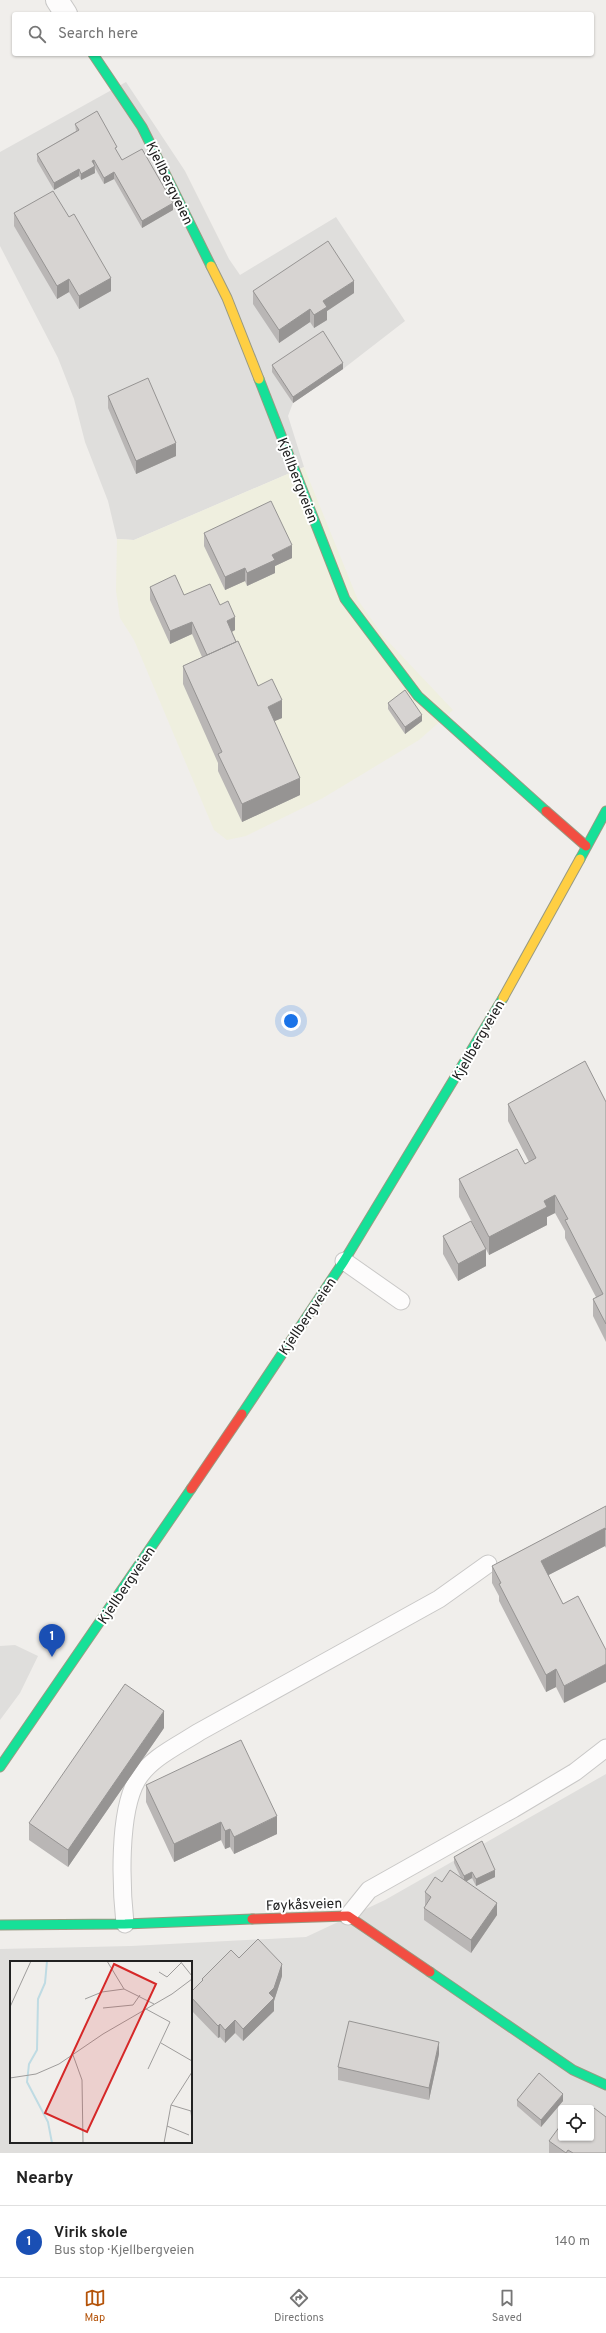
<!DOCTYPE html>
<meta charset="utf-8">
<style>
:root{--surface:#fff;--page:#f6f6f6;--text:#222;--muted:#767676;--line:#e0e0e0;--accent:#b45309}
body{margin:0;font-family:Overpass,sans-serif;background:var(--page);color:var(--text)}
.controls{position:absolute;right:12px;bottom:12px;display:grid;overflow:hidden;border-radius:4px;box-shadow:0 1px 3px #0004}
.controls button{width:36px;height:36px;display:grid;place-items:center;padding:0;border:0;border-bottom:1px solid var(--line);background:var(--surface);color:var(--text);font:20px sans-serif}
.you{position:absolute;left:291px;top:1021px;width:14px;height:14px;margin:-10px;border:3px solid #fff;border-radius:50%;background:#1a73e8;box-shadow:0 0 0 6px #1a73e833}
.badge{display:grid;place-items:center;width:26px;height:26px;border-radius:50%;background:var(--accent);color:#fff;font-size:13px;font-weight:700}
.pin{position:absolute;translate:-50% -33px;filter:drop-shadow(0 1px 2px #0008)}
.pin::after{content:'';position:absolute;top:21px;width:14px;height:12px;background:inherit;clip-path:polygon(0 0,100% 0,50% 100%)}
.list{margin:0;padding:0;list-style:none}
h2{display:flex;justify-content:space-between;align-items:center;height:52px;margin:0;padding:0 16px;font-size:17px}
h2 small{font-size:13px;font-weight:400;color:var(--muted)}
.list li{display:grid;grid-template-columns:26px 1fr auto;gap:12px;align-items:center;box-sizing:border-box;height:72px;padding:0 16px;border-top:1px solid var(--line)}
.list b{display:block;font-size:15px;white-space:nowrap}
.list p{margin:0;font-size:13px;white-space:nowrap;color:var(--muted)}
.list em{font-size:13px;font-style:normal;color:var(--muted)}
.icon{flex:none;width:22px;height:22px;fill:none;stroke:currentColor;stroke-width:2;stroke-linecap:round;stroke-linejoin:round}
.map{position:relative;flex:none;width:606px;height:2153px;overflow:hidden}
.search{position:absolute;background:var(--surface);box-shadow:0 1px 3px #0004;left:12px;right:12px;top:12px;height:44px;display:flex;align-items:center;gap:10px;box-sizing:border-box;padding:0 14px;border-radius:4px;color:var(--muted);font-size:15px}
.sheet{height:124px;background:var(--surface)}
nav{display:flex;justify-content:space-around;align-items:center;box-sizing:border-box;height:56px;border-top:1px solid var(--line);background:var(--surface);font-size:11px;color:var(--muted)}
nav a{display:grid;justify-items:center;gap:2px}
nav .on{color:var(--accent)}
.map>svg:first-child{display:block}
</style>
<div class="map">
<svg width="606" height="2153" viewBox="0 0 606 2153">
<rect width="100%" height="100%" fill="#f0eeeb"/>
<!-- residential -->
<path fill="#dfdedc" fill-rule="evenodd" d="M126 82 185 171 229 259 240 275 336 217 405 321 343 369 293 403 288 416 304 467 134 540 117 539 108 501 85 442 74 399 58 358 0 246V152Z
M15 1645 38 1656 20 1693 0 1720V1646Z
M606 1774V2153H0V1949L131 1946 306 1937 385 1900ZM11 1962H191V2142H11ZM561 2108H591V2138H561Z"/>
<!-- farmland -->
<path fill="#efefdf" d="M304 467 358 600 383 636 453 710 419 740 323 798 246 836 227 840 214 830 134 640 120 618 116 591 117 539 134 540Z"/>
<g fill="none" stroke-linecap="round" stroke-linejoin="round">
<!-- lane casing -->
<g stroke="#c9c8c7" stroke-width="19">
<path id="lane" d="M344 1261 401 1301
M348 1916 369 1890 513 1809 575 1772 606 1748
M125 1924C121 1887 118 1813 137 1780 150 1758 179 1745 199 1732L439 1599 488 1564"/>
</g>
<!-- street casing -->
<g stroke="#c9c8c7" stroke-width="24">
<path id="street" d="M57 0 66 14"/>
</g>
<!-- fast casing -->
<g stroke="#999a82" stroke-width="11">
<path id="fast" d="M93 54 142 127 211 266
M259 379 345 599 418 696 546 811
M580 859 606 811
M242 1414 344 1261 503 998
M0 1767 191 1489
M0 1925 125 1924 252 1919
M430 1972 573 2070 606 2085"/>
</g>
<!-- slow casing -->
<g stroke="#999a82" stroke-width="11">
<path id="slow" d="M211 266 227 298 259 379
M503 998 580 859"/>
</g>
<!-- jam casing -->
<g stroke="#999a82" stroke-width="11">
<path id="jam" d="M546 811 586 846
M191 1489 242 1414
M252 1919 348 1916 430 1972"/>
</g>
<!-- lane -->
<use href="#lane" stroke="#fdfcfc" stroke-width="17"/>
<!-- street -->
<use href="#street" stroke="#fdfcfc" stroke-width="22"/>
<!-- fast -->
<use href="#fast" stroke="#16e098" stroke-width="9"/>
<!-- slow -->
<use href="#slow" stroke="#ffcf43" stroke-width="9"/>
<!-- jam -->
<use href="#jam" stroke="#f24e42" stroke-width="9"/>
</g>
<!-- wall -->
<path fill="#b9b6b5" d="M75 124 117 152 122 160 173 210 142 228 114 179 104 184 95 168V173L81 180 79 176 54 190 37 161V154L76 131Z
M14 213 69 217 111 291 79 309 69 292 57 299 14 226Z
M253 291 354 293 327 311V320L314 328 310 322 279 343 253 304Z
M272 365 343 369 293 403 272 372Z
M108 396 176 456 136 474 108 408Z
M204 533 292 558 275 566V573L247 586 245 581 225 590 204 546Z
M150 587 220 605 235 630 232 632 258 686 282 718 274 721 300 795 242 822 218 771V763L183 684V666L202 657 192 634 170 644 150 600Z
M388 703 422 721 405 734 388 709Z
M606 1102V1342L593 1316V1299L596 1297 565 1238V1231L555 1213 547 1217V1225L489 1255 459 1197V1179L525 1164 529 1162 508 1121V1104Z
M443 1236 486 1266 458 1281 443 1254Z
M606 1506V1548L605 1546 548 1575 563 1604 578 1596 564 1703 556 1687 546 1692 499 1601V1596L492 1583V1566Z
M164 1728 68 1867 29 1840V1823Z
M146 1785 277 1834 234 1854 230 1847 225 1849 221 1840 174 1862 146 1802Z
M454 1857 495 1877 476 1886 472 1878 466 1881 497 1915 471 1953 424 1920V1908L426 1906 425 1905V1892L442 1882 461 1878 454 1863Z
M239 1958 282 1976 274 2001V2011L243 2041 235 2033 225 2043 220 2037 218 2038 191 2010V1992L202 1982V1979Z
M439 2054 429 2100 338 2080V2067Z
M517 2100 563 2101 541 2127 517 2106Z
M561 2138 606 2153H549V2141Z"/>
<!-- shaded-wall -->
<path fill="#969493" d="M94 160 95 173 81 180V174Z
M79 169V176L54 190V183Z
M114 172V179L104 184V178Z
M173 203V210L142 228V221Z
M111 278V291L79 309V296Z
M69 279V292L57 299V286Z
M354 281V293L327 311V320L314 328V315L323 301Z
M310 309V322L279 343V330Z
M343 363V369L293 403V397Z
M176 443V456L136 474V461Z
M292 545V558L275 566V573L247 586V573L272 555Z
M245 568V581L225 590V577Z
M235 617V630L227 634V621Z
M192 622V634L170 644V631Z
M282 700V718L268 724V707Z
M422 715V721L405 734V727Z
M300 778V795L242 822V804Z
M555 1195V1213L547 1217V1225L489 1255V1237L544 1201Z
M486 1249V1266L458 1281V1264Z
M605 1528V1546L541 1579V1561Z
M606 1664V1682L564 1703V1686Z
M556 1669V1687L546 1692V1675Z
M164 1711V1728L68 1867V1850Z
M277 1816V1834L234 1854V1837Z
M221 1822V1840L174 1862V1844Z
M230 1829V1847L225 1849V1831Z
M495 1870V1877L476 1886V1879Z
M472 1872V1878L464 1883V1876Z
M497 1903V1915L471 1953V1940Z
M282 1964V1976L274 2001V2011L243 2041V2029L269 1993Z
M235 2020V2033L225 2043V2030Z
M220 2024V2037L218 2038V2026Z
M439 2042V2054L429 2100V2088Z
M563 2094V2101L541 2127V2120Z"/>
<!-- building -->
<path fill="#d7d4d2" stroke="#969493" d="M97 111 117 147 115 148 122 160 142 149 173 203 142 221 114 172 104 178 94 160 92 161 95 166 81 174 79 169 54 183 37 154 79 130 75 124Z
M53 191 69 217 74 214 111 278 79 296 69 279 57 286 14 213Z
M328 241 354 281 323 301 327 307 314 315 310 309 279 330 253 291Z
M323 331 343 363 293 397 272 365Z
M148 378 176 443 136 461 108 396Z
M271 501 292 545 272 555 275 560 247 573 245 568 225 577 204 533Z
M175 575 184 595 210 584 220 605 228 601 235 617 227 621 236 642 207 655 192 622 170 631 150 587Z
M238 641 258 686 272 679 282 700 268 707 300 778 242 804 218 754 222 752 183 666Z
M405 690 422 715 405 727 388 703Z
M585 1061 606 1102V1324L593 1299 603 1294 565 1220 568 1219 555 1195 544 1201 547 1207 489 1237 459 1179 517 1149 525 1164 536 1158 508 1104Z
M471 1221 486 1249 458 1264 443 1236Z
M606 1506V1530L605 1528 541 1561 563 1604 578 1596 606 1650V1664L564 1686 556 1669 546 1675 499 1584 501 1583 492 1566Z
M125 1684 164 1711 68 1850 29 1823Z
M241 1740 277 1816 234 1837 230 1829 225 1831 221 1822 174 1844 146 1785Z
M482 1841 495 1870 476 1879 472 1872 464 1876 454 1857Z
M450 1870 497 1903 471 1940 424 1908 431 1897 425 1892 435 1877 442 1882Z
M258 1939 282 1964 274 1988 269 1993 274 1998 243 2029 235 2020 225 2030 220 2024 218 2026 191 1997V1992L203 1980 202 1979 231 1950 239 1958Z
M349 2021 439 2042 429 2088 338 2067Z
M539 2073 563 2094 541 2120 517 2100Z
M594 2108 606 2117V2153H573L568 2150 566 2153 549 2141 560 2126 561 2127V2138H591V2112Z"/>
<g text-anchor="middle" stroke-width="4" stroke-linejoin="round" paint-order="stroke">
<!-- street labels -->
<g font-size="14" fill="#222" stroke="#fff">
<text transform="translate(170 183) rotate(64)" y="5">Kjellbergveien</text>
<text transform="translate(298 480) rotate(69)" y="5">Kjellbergveien</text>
<text transform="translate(478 1040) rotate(-60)" y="5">Kjellbergveien</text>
<text transform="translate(307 1316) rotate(-56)" y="5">Kjellbergveien</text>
<text transform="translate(126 1585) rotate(-56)" y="5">Kjellbergveien</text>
<text transform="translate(304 1904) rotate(-2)" y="5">Føykåsveien</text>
</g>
</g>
<!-- overview -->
<g transform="translate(10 1961)">
<rect width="182" height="182" fill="#f0eeeb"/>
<path fill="none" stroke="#bfdbe3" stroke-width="2" d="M37 0 35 22 28 38 27 89 19 103 17 121 38 161 42 182"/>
<path fill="none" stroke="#9e9c9b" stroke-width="1" d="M97 0 114 28 144 43M170 0 182 15M149 11 157 16 171 2M75 38 92 31 114 28M0 46 21 0M93 47 123 44 130 34M136 48 160 61 138 108M151 82 182 100M63 94 72 119 73 182M0 117 26 113 49 103 93 73 162 33 182 18M161 144 181 150 182 160M157 165 179 174M154 182 161 144 182 111"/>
<path fill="#d62828" fill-opacity="0.15" stroke="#d62828" stroke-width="2" d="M104 3 146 23 77 171 35 152Z"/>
<rect width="182" height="182" fill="none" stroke="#222" stroke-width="2"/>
</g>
</svg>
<div class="controls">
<button><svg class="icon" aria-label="locate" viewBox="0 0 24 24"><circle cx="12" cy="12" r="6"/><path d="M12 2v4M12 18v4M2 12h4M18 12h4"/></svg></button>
</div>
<div class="you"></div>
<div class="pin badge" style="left:52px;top:1657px;background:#1a4fb4">1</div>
<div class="search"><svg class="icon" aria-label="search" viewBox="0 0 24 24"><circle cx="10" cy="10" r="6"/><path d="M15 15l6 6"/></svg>Search here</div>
</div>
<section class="sheet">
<h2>Nearby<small></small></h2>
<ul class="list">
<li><span class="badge" style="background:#1a4fb4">1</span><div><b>Virik skole</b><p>Bus stop · Kjellbergveien</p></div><em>140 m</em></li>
</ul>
</section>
<nav>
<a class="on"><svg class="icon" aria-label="map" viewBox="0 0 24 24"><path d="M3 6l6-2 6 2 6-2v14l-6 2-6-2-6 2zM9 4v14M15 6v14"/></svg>Map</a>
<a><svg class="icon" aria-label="directions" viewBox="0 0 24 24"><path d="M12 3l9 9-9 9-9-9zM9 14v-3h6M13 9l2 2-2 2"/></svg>Directions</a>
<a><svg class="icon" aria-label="saved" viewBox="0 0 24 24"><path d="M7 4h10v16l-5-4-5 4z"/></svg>Saved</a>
</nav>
